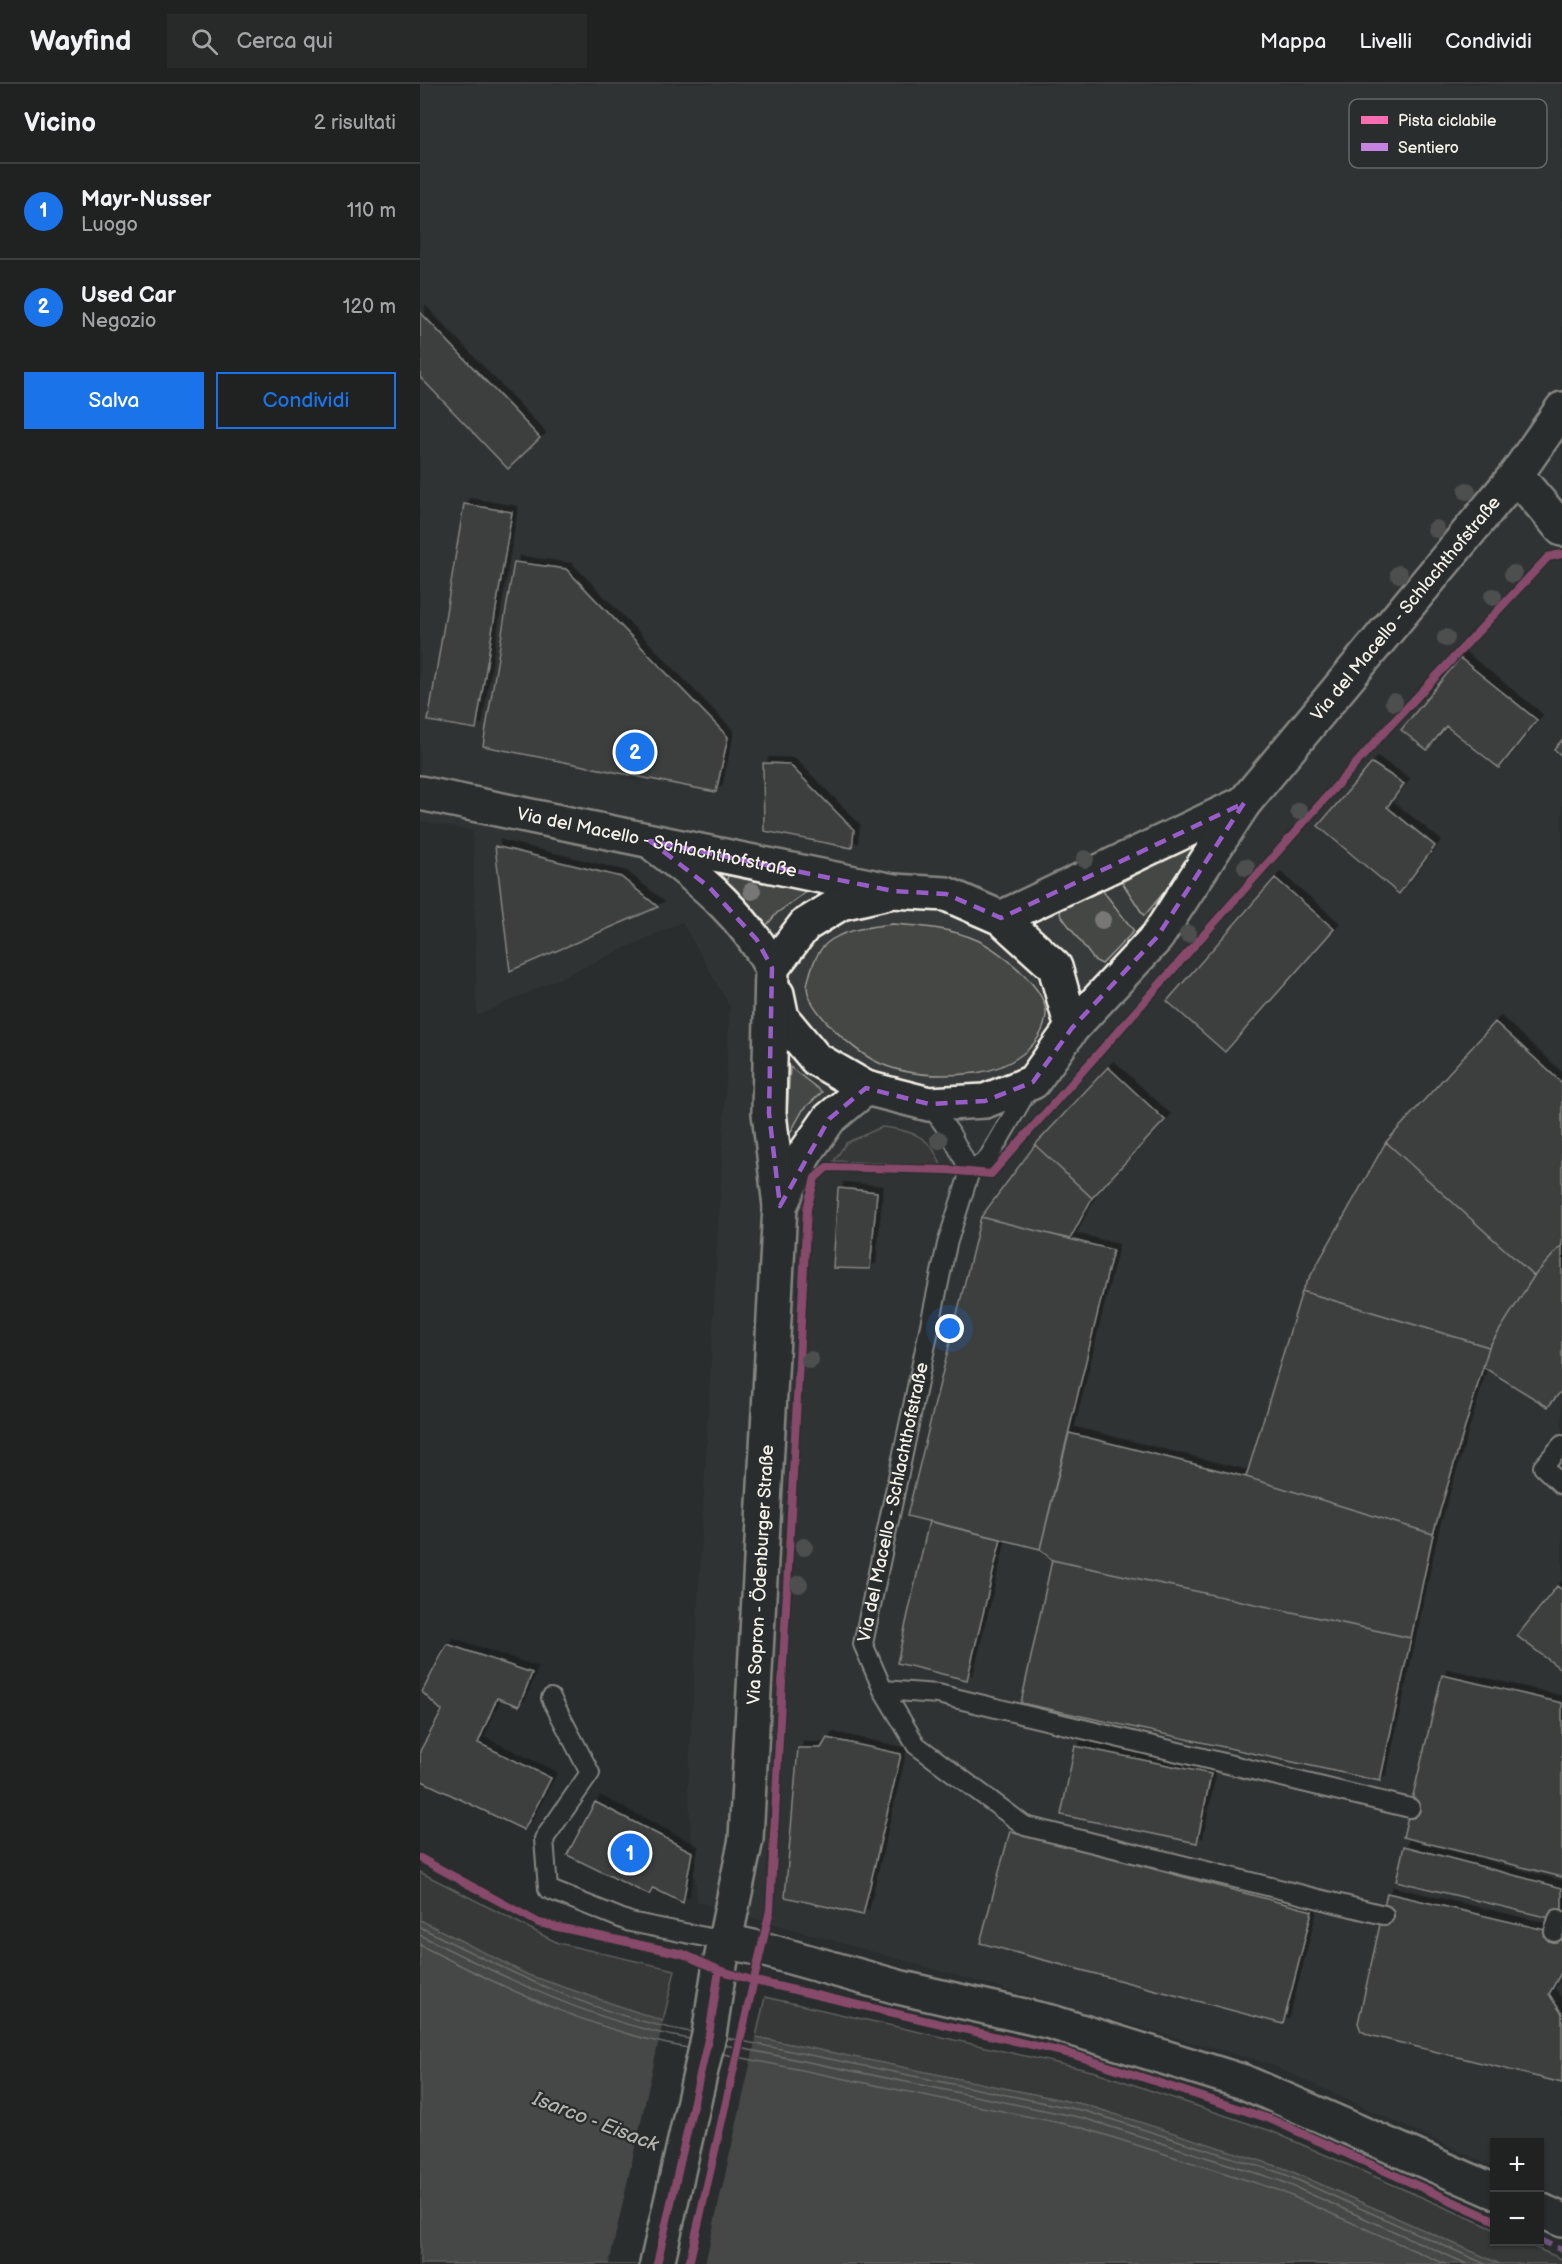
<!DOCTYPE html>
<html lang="it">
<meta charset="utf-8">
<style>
:root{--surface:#202222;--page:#282a2a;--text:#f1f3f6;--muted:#a2a4a5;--line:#3d3f40;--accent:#1a73e8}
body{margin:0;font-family:"Balsamiq Sans",sans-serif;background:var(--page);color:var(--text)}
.controls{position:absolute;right:18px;bottom:18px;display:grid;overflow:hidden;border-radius:0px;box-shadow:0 2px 4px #0004}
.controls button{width:54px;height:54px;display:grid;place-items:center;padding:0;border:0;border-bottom:2px solid var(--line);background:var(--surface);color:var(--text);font:30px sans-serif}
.you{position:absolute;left:530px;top:1245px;width:21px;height:21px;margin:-15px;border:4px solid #fff;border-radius:50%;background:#1a73e8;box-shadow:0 0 0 9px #1a73e833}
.badge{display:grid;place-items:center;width:39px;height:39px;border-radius:50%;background:var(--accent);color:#fff;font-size:20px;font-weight:700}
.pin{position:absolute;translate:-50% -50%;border:3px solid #fff;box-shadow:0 2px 6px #0006}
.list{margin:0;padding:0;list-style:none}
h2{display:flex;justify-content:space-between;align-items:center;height:78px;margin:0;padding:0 24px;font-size:26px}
h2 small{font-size:20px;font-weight:400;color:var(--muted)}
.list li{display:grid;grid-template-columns:39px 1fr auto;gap:18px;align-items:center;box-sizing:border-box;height:96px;padding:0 24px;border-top:2px solid var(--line)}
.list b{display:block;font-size:22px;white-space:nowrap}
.list p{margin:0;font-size:20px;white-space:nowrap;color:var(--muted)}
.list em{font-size:20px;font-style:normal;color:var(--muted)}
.actions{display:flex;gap:12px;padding:18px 24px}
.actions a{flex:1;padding:14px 0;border:2px solid var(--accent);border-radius:0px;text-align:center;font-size:21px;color:var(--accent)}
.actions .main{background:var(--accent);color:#fff}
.icon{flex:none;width:33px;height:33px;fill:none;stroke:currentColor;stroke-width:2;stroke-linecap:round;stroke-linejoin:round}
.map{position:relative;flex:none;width:1142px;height:2180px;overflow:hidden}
header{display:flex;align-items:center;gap:36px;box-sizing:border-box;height:84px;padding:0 30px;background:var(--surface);border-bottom:2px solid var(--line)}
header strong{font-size:28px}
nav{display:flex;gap:33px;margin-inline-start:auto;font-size:21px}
.search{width:420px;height:54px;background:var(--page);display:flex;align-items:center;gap:15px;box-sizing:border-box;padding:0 21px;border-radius:0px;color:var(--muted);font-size:22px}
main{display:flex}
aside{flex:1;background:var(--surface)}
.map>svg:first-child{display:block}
</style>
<header>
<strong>Wayfind</strong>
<div class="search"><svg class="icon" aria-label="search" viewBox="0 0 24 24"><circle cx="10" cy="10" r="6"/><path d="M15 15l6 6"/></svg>Cerca qui</div>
<nav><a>Mappa</a><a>Livelli</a><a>Condividi</a></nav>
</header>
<main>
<aside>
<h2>Vicino<small>2 risultati</small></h2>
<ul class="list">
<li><span class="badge">1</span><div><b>Mayr-Nusser</b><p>Luogo</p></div><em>110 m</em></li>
<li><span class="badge">2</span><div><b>Used Car</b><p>Negozio</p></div><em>120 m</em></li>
</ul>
<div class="actions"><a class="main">Salva</a><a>Condividi</a></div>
</aside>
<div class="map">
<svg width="1142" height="2180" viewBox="0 0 1142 2180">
<defs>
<filter id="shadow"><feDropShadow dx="5.5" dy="-5.5" stdDeviation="0" flood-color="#0009"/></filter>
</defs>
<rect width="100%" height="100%" fill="#2a2d2e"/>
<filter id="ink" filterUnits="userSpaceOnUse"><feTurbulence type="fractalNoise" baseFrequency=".0167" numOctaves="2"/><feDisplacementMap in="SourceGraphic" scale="12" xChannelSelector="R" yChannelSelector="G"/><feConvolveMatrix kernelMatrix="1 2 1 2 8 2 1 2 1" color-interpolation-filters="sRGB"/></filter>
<g filter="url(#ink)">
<!-- built -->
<path fill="#373a3a" d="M0 0H1142V2114L1120 2104V2058H1074V2083L850 1980 277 1818 268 1705 310 923 262 838 57 932 53 747 0 737Z"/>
<!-- green -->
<path fill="#444645" stroke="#9c9c96" stroke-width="1.5" d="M796 743 782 763 724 832 702 798 752 772Z
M310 781 400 798 357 829 341 848 305 805Z
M683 807 714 847 682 880 674 876 640 830C642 811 667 811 683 807Z
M472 840C501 842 530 844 557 856 578 865 627 904 626 930 624 964 586 985 556 989 523 993 483 992 453 976 433 965 388 927 387 903 387 898 390 891 391 886 394 877 399 865 407 859 424 845 451 843 472 840Z
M370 983 402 1008 383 1026 365 1058Z
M462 1043C490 1046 512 1052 521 1082L414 1077 426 1059Z
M0 1788 138 1859 255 1886 243 1937 108 1891 0 1836Z
M345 1913 676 1988 851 2047 1074 2145V2158H1102L1142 2175V2180H1080L866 2085 666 2021 336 1953Z"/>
<!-- water -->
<path fill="#676866" stroke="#9f9f9a" stroke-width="1.5" d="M0 1836 108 1891 243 1937 336 1953 666 2021 866 2085 1080 2180H0Z"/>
<!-- pier -->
<path fill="#2a2d2e" d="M244 1934 337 1950 285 2180H189Z"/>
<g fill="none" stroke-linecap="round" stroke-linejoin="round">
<!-- shore -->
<path stroke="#bcbab4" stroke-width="1.5" d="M0 1843C85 1886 176 1932 271 1948
M0 1851C85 1894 175 1939 270 1955
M0 1861C84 1904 174 1948 268 1964
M307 1954 665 2027 864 2090 1065 2180
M305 1961 663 2034 861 2097 1047 2180
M303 1970 660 2043 858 2106 1025 2180"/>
</g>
<!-- building -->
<path fill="#555756" stroke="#f4f1e8" stroke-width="1.5" filter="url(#shadow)" d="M0 228 120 354 88 385 0 293Z
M44 420 92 428 56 645 8 637Z
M94 478 146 485 308 653 296 708 63 662Z
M1040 574 1117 636 1079 684 1026 642 1007 666 981 646Z
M1142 656V672L1134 665Z
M343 679 369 680 434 746 432 764 344 747Z
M952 679 984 700 967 723 1015 762 979 810 898 742Z
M75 762 201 793 238 823 90 887Z
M855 794 914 845 805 968 747 917Z
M1075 938 1142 999V1161L1114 1192 966 1058Z
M688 983 745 1036 672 1114 615 1061Z
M966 1058 1114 1192 1069 1263 882 1207Z
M615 1061 672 1114 650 1155 561 1133Z
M418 1104 457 1108 450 1185 413 1184Z
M561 1133 693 1166 620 1465 487 1432Z
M1142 1161V1306L1128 1323 1063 1283 1069 1263 1114 1192Z
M882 1207 1069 1263 1013 1450 826 1393Z
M649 1349 826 1393 1013 1450 991 1554 632 1476 620 1465Z
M509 1437 581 1455 547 1596 477 1579Z
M632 1476 991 1554 960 1697 601 1619Z
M1137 1502 1142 1506V1586L1097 1552Z
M27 1560 112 1589 99 1622 77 1614 58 1659 131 1694 104 1746 0 1696V1667L22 1627 2 1608Z
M1022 1591 1142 1619V1793L983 1753Z
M407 1654 481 1670 443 1831 365 1813 378 1664H401Z
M655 1662 791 1690 777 1759 641 1731Z
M175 1718 272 1768 263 1819 233 1804 229 1811 147 1771Z
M590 1747 892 1827 863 1940 560 1859Z
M984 1762 1142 1804V1837L976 1797Z
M967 1809 1142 1850V1887L1129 1910 1142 1930V1999L949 1951 941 1947 938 1939Z"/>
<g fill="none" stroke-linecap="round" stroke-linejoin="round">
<!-- service casing -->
<g stroke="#f4f1e8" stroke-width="22">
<g id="service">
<path d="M509 1020 530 1049 550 1087"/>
<path d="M550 1087 567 1076 610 1002"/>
<path d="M1142 1361 1123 1383 1142 1401"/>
<path id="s1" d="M463 1606 443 1560 527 1160 550 1087"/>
<path d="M131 1614 170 1689 124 1755 128 1805 210 1838 305 1857"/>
<path d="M964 1831 605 1742 496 1661 463 1606 518 1610 990 1724"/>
<path d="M1134 1848 1138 1835"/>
</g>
</g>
<!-- minor casing -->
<g stroke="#f4f1e8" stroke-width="38">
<g id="minor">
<path d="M1096 391 1142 445"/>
<path id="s2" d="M0 709 473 807"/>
<path d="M236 762C282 797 325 832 352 884"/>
<path d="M305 1857 342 1865 478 1903 631 1938 824 1998 1074 2107"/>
<path d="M1120 2126 1142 2136"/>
</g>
</g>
<!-- tertiary casing -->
<g stroke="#f4f1e8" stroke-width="38">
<g id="tertiary">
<path d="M581 834 824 719"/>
<path id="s3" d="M357 910 362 934 396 975 446 1004 509 1020 565 1017 613 998 652 944 737 853 824 719 1096 391 1142 325"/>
<path d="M360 1122 384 1071 409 1035 446 1004"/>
<path id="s4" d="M237 2180 289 1951 299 1886 326 1755 360 1122 349 1029 352 884 385 841 421 819 473 807 526 810 581 834 635 883 652 944"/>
</g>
</g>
<!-- service -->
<use href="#service" stroke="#2a2d2e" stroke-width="18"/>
<!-- minor -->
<use href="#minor" stroke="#2a2d2e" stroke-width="33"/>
<!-- tertiary -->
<use href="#tertiary" stroke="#2a2d2e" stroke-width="33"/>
<!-- quiet -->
<path stroke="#c483df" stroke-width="6" stroke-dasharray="12 6" stroke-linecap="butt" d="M1120 2156 1142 2166"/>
<!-- cycleway casing -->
<g stroke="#2a2d2e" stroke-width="11">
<path id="cycleway" d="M0 1774 119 1839 263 1870 299 1886 335 1897 651 1970 850 2035 1074 2136
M237 2180 289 1951 299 1886
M269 2180 350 1826 387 1125 395 1094 407 1083 527 1086 571 1090 965 647 1128 473 1142 470"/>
</g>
<!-- cycleway -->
<use href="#cycleway" stroke="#f96db3" stroke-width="8"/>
</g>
<!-- trees -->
<g fill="#777875">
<circle cx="1047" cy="407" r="9"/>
<circle cx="1016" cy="445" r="9"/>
<circle cx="979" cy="490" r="9"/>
<circle cx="1093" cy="490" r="9"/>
<circle cx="1073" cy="513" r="9"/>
<circle cx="1026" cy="554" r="9"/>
<circle cx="974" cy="618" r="9"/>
<circle cx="879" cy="727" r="9"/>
<circle cx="665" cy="775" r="9"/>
<circle cx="826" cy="783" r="9"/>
<circle cx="332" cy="807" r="9"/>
<circle cx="682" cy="836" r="9"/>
<circle cx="768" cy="850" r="9"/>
<circle cx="519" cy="1056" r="9"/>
<circle cx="390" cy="1276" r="9"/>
<circle cx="384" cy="1463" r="9"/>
<circle cx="379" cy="1500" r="9"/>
</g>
</g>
<!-- marked area -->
<path d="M0 0H1142V2180H0ZM824 719 737 853 652 944 613 998 565 1017 509 1020 446 1004 409 1035 360 1122 349 1029 352 884 337 856 289 803 230 757 473 807 526 810 581 834Z" fill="#2a2d2e" fill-opacity=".55" fill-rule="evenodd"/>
<path fill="none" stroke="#995dc9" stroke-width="4.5" stroke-dasharray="12 8" stroke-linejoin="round" d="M824 719 737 853 652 944 613 998 565 1017 509 1020 446 1004 409 1035 360 1122 349 1029 352 884 337 856 289 803 230 757 473 807 526 810 581 834Z"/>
<g text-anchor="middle" stroke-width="4.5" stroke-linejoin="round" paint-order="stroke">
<!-- street labels -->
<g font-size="18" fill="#f4f1e8" stroke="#2a2d2e">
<text dy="6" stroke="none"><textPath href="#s3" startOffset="912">Via del Macello - Schlachthofstraße</textPath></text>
<text dy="6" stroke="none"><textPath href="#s2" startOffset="242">Via del Macello - Schlachthofstraße</textPath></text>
<text dy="6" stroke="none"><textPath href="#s1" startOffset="195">Via del Macello - Schlachthofstraße</textPath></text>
<text dy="6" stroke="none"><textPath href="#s4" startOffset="699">Via Sopron - Ödenburger Straße</textPath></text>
</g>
<!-- water labels -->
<g font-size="20" font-style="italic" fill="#b5b3ae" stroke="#2a2d2e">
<text transform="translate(176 2037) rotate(21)" y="7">Isarco - Eisack</text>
</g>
</g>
<!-- legend -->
<rect x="929" y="15" width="198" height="69" rx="9" fill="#2a2d2e" stroke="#676866" stroke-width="1.5"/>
<rect x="941" y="32" width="27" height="8" fill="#f96db3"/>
<rect x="941" y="59" width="27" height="8" fill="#c483df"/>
<g font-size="16" fill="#f4f1e8">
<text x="978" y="42">Pista ciclabile</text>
<text x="978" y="69">Sentiero</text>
</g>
</svg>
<div class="controls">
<button>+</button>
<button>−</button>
</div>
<div class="you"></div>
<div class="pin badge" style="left:210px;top:1769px">1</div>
<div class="pin badge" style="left:215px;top:668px">2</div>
</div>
</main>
